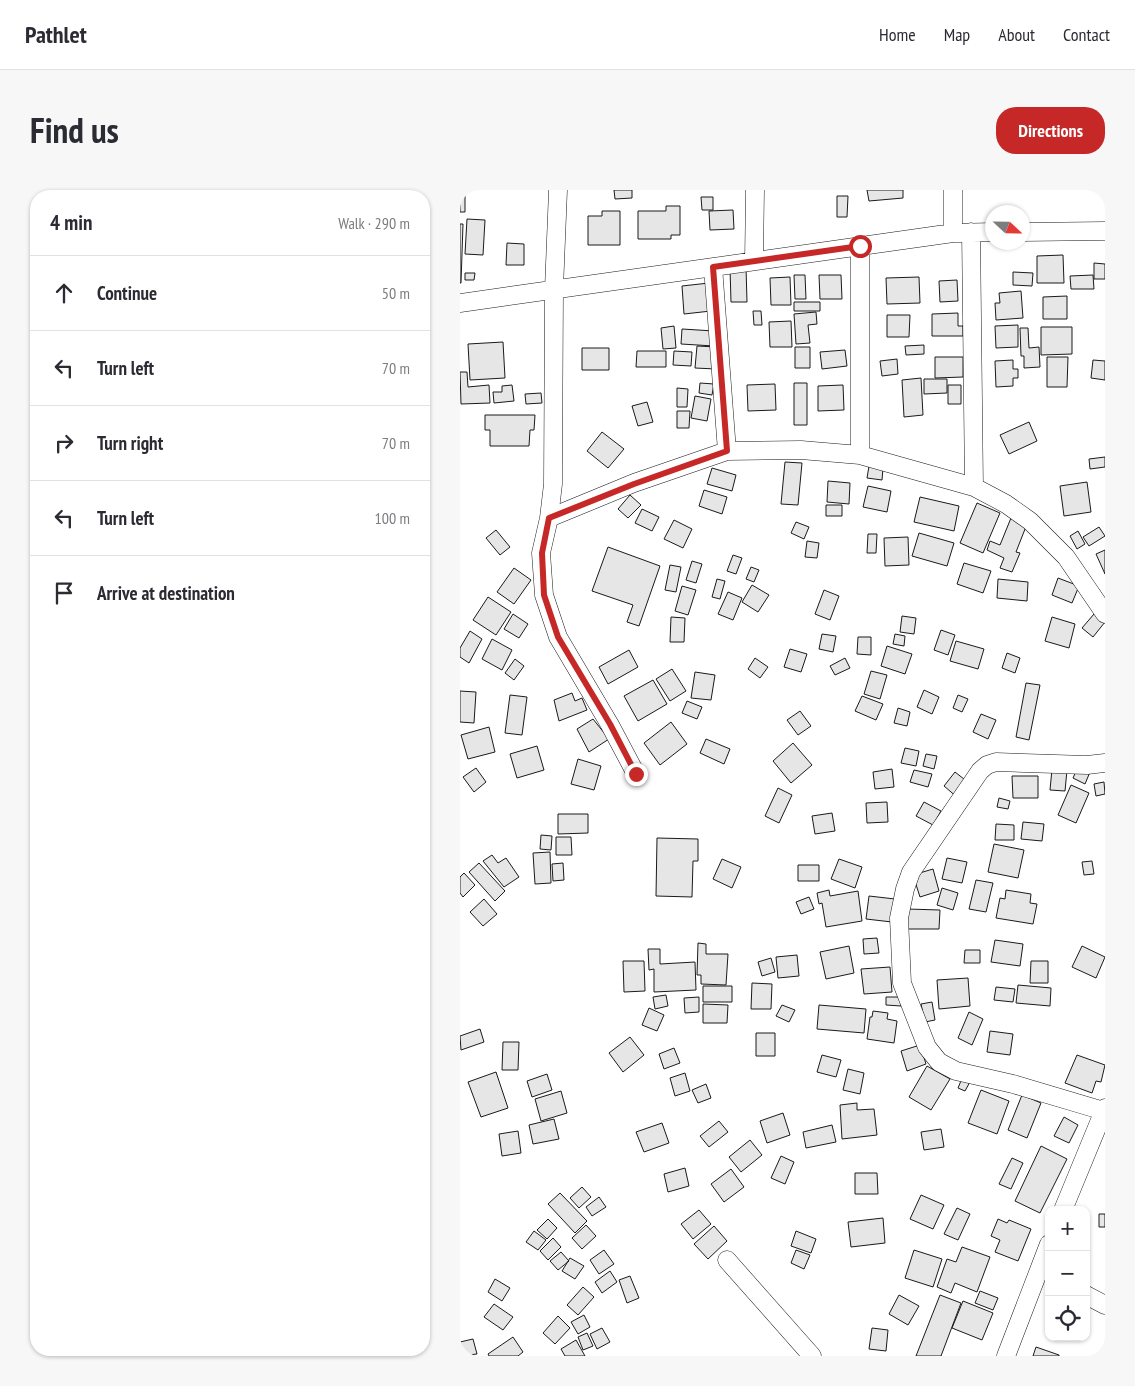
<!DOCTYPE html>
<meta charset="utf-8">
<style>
:root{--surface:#fff;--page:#f7f7f7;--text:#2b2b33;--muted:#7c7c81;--line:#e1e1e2;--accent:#c62828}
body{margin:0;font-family:"PT Sans Narrow",sans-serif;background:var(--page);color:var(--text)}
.controls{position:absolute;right:15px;bottom:15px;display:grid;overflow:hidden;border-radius:10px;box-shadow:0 1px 4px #0004}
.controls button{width:45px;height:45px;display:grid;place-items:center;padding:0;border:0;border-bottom:1px solid var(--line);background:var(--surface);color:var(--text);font:25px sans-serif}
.compass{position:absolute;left:525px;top:15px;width:45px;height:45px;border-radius:50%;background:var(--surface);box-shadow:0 1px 4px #0004;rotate:112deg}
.stop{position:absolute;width:15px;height:15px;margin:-11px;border:4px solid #c62828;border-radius:50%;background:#fff}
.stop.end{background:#c62828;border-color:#fff;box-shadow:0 1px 5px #0008}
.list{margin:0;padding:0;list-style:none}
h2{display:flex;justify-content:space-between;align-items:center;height:65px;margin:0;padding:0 20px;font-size:21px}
h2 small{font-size:16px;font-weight:400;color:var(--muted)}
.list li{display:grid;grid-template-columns:32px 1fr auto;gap:15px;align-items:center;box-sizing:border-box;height:75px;padding:0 20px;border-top:1px solid var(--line)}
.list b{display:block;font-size:19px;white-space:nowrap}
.list em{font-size:16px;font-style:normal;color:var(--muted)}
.icon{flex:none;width:28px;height:28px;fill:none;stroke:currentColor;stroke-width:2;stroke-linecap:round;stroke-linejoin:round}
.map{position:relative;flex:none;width:645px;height:1166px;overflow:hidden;border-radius:20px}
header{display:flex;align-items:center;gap:30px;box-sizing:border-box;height:70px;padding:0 25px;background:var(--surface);border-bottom:1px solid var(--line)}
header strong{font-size:24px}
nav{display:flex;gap:28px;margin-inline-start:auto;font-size:18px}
.intro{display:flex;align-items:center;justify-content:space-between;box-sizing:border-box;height:120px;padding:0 30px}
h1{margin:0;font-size:35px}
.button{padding:12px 22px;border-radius:20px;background:var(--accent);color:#fff;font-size:18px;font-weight:700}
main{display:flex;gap:30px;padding:0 30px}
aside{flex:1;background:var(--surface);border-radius:20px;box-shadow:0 1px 4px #0004}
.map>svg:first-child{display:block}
</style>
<header>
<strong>Pathlet</strong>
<nav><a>Home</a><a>Map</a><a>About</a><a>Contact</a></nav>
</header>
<div class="intro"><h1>Find us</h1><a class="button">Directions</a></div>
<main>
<aside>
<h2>4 min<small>Walk · 290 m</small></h2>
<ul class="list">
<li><svg class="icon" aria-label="ahead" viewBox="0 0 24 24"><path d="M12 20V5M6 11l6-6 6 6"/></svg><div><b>Continue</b></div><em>50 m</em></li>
<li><svg class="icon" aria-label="left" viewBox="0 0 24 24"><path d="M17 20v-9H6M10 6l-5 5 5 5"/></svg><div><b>Turn left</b></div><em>70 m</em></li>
<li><svg class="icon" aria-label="right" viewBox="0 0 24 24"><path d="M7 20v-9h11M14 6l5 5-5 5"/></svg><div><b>Turn right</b></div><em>70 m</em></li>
<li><svg class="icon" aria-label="left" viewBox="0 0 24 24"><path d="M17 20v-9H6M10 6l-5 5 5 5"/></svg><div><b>Turn left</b></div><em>100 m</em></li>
<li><svg class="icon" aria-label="arrive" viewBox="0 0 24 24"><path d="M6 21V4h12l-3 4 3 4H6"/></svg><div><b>Arrive at destination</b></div></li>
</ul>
</aside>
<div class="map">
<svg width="645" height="1166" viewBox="0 0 645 1166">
<rect width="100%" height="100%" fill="#fff"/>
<!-- building -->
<path fill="#e6e6e6" stroke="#1a1a1a" d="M0 0H5V22H0Z
M154 0H172V8L155 9Z
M407 0H443V8L409 11Z
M377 6H388L387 27H377Z
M241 7H253V20H242Z
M206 16H220V45H211V49H178V21H206Z
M273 20 274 39 250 40 249 21Z
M142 21H160V55H128V26H142Z
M7 29 25 30 23 65 5 64Z
M0 34H3L1 93H0Z
M47 53 64 54V75H46Z
M603 65 604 93H577V66Z
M634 73 645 74V89H634Z
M286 77 287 112H271L270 78Z
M553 82 573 83 572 96 553 95Z
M5 83H15L14 90H5Z
M334 85H345L346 109H335Z
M359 85H381L382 109H360Z
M633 85 634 99H611L610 86Z
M330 87 331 115H311L310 88Z
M459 87 460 113 427 114 426 88Z
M497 90 498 111 480 112 479 91Z
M249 93 251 121 224 124 222 96Z
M561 101 563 128 536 130 535 113H540L539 103Z
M607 106V129H583V107Z
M334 112H360V121H334Z
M293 121H301L302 135H294Z
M356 122 357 134 348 135 350 153 336 154 334 124Z
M498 123V136H503V146H472V124Z
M427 125H450L449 147H427Z
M331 131 332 157H310L309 132Z
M558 135V157L536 158 535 136Z
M214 136 216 158 203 159 201 138Z
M581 137H612V164L581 165Z
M560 138H568L569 158 579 157 580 177 564 178V166H561Z
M222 139 254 141V156L221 154Z
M43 152 45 188 10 190 8 154Z
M464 155V164L446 165 445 156Z
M237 156 257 157 256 179 235 178Z
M335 157H350V178H335Z
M122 158H149V180H122Z
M385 160 387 176 362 179 360 162Z
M177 161H206V177H176Z
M214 161 232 162 231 176 213 175Z
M475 167H503V187L475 188Z
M587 167H608L607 197H587Z
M437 169 438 184 422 186 420 171Z
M553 170V179H558V188H553V196L536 197 535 171Z
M633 170 645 171V190L631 188Z
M0 182H7L8 197 29 195 30 213 1 214Z
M461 188 463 225 444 227 442 190Z
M464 189H487V203L464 204Z
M240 193 254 194 252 205 239 203Z
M334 193H347V235H334Z
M315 194 316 220 288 221 287 195Z
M52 195 54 211 34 213 33 202H42V196Z
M383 195 384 220 358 221V196Z
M488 195H501V214H488Z
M217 198 228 199 227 217H217Z
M81 203 82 213 66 214 65 204Z
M235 206 251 209 247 231 231 228Z
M187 212 193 232 178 236 172 216Z
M217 221H230L229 238H217Z
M25 225H75L74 240H70L69 256H30V240H25Z
M569 232 577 251 549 264 540 245Z
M142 242 164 259 148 278 127 261Z
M645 267V277L630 279 629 269Z
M325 272 342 273 338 315 321 314Z
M409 276 423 278 422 290 407 288Z
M252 278 276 285 272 301 247 294Z
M368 291 390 293 389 314 367 312Z
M627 292 631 322 604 326 600 296Z
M408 296 431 301 427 322 403 317Z
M244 300 267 307 262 324 239 316Z
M170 305 181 315 168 328 158 319Z
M460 307 499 316 494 341 454 332Z
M517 313 540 323 523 363 500 353Z
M366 315H382V326H366Z
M182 319 199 327 192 341 175 333Z
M551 328 567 334 556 362 560 363 552 382 540 378 544 368 527 360 530 351 540 355Z
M214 330 232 339 223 358 204 349Z
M336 332 349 337 344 349 331 343Z
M639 337 645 346 629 356 623 347Z
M36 340 50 357 40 365 26 348Z
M618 341 625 354 617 359 610 346Z
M459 343 494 353 487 376 452 366Z
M408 344H417L416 363H407Z
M448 347 449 375 425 376 424 348Z
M347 351 359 353 357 368 345 367Z
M148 357 200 376 179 436 167 432 173 415 132 401Z
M645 360V384L636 364Z
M273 365 282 368 276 384 267 381Z
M232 371 242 374 236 393 226 390Z
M504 373 531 381 523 403 497 394Z
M210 375 221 377 216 402 205 400Z
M291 377 299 380 294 392 286 389Z
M54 378 71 390 54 414 37 402Z
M598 388 619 396 612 413 592 405Z
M257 389 265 391 260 409 252 407Z
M538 389 568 392 567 411 537 408Z
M292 395 309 405 298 422 282 412Z
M222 396 236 400 228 425 215 421Z
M364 400 379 406 370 430 355 424Z
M268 402 282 408 273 430 258 424Z
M28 407 51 422 36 445 13 430Z
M53 424 68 434 59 448 44 439Z
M634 424 645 432 633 447 622 438Z
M442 426 456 428 454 444 440 442Z
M211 427 225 428 224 452H210Z
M592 427 615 434 609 458 585 451Z
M481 440 495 445 488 465 474 460Z
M10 441 22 449 9 473 0 467V458Z
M362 444 376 446 373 462 359 459Z
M435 444 445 446 444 456 433 454Z
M398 447H411V465L397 464Z
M32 449 52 460 42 480 22 469Z
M496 451 524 459 518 479 490 471Z
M427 456 452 464 445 484 421 476Z
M330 459 347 464 341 482 324 477Z
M169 460 178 477 148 494 139 477Z
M547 463 560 468 555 483 542 478Z
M295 468 308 477 300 488 288 479Z
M385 468 390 478 375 485 370 476Z
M55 469 64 476 54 490 45 483Z
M212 479 226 501 210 511 196 489Z
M411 481 427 485 420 509 404 504Z
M235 482 255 485 251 510 231 508Z
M193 490 207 514 178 531 164 506Z
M566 493 580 495 569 550 556 547Z
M464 500 479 507 472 524 457 517Z
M0 501 16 502 14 533 0 532Z
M112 503 115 511 122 508 127 520 99 531 94 510Z
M50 505 67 507 62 545 45 543Z
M498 505 508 509 502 522 493 518Z
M402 506 423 514 416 530 395 521Z
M227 511 242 517 237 529 222 523Z
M438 518 450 522 447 536 434 533Z
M340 521 351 536 338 545 327 530Z
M521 524 536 530 528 549 513 542Z
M133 529 149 549 129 562 117 539Z
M211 532 227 554 200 575 184 553Z
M29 537 35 562 8 569 1 545Z
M246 549 270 559 264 574 240 563Z
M333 553 352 575 331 593 313 571Z
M77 556 84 580 57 588 50 564Z
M445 558 459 561 456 576 441 573Z
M466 564 477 566 474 579 463 576Z
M118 569 141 576 134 600 111 594Z
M618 577 630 582 625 594 613 588Z
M16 578 26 592 14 602 3 587Z
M432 579 434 597 415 599 413 582Z
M592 579 607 580 605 601 590 600Z
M454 580 472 584 468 597 450 592Z
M495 582 509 593 498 608 484 596Z
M552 586H578V608H553Z
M644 592 645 604 636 606 634 594Z
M611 595 629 603 616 633 598 625Z
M318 598 332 605 319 633 305 626Z
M539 608 550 611 548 619 537 617Z
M427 612 428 632 407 633 406 613Z
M464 612 481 621 473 635 456 626Z
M372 623 375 641 355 644 352 626Z
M98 624H128V643L98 644Z
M563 632 584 634 582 651 561 649Z
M536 634 554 635V650H535Z
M81 645 92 646 91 660 80 659Z
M96 647H111L112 665H96Z
M197 648 238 649V671H233L232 707 196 706Z
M534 654 564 660 558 688 528 682Z
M90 662 91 693 75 694 73 663Z
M32 665 38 673 46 668 59 687 44 697 23 671Z
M487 668 507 672 502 693 482 689Z
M262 669 281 677 272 698 253 689Z
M379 669 402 677 395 698 371 689Z
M632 671 634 684 624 685 622 672Z
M19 673 45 701 35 711 9 682Z
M103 673 104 690 93 691 92 674Z
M338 675H359V691H338Z
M473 679 479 701 460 707 453 685Z
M4 683 15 695 3 707 0 703V687Z
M516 690 533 693 526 722 509 719Z
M482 698 498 703 493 720 477 715Z
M369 700 370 706 398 701 402 731 366 737 362 713 359 714 357 703Z
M546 700 571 704 570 713 577 714 573 734 536 728 540 708 545 709Z
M409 706 435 709 432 732 406 729Z
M349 707 354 719 341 724 336 712Z
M24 709 37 724 23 736 10 722Z
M447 719 480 720 479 739H446Z
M417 748 419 763 404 764 403 749Z
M535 750 563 754 560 776 531 772Z
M238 753 246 754V764H268L266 795 241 794V785H237Z
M389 756 394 783 366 789 360 762Z
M622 756 645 767 636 788 612 777Z
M188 759H200V774L235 772 236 800 194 802V779L189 780Z
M505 760H520V773H504Z
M337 765 339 786 318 788 316 767Z
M311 768 315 782 302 786 298 772Z
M163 771H184L185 801 164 802Z
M571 771H588V793H570Z
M430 777 432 802 404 804 401 779Z
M508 788 510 816 479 819 477 790Z
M292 793 312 794 311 819H291Z
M558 795 591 798 590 816 556 813Z
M243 796H272V812H243Z
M536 797 555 799 553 812 534 810Z
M206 805 208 816 195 819 193 807Z
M239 807V822L225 823 224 808Z
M426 807H441V816L426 815Z
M472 812 475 830 465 832 461 814Z
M243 814 268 815 267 833H243Z
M322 815 335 820 329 832 316 826Z
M359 815 406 819 404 843 357 839Z
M189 818 204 825 197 841 182 835Z
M413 821 428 823 427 829 437 831 434 853 407 849 410 827H412Z
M509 822 523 829 512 855 498 848Z
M20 839 24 852 1 860 0 846Z
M530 841 553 844 550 865 527 862Z
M296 843H315V866H296Z
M170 847 184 865 163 882 149 863Z
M43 852H59L58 880H42Z
M460 855 466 874 447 881 441 861Z
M214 858 220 873 204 879 199 864Z
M362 865 381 870 376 887 357 882Z
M617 865 645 875 641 892 636 891 632 903 605 893Z
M467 876 490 889 471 920 449 907Z
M388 879 404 883 400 904 383 900Z
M36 882 48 918 21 927 8 892Z
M225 883 230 901 215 906 210 888Z
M87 884 92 900 72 907 67 891Z
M503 886 511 890 505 901 498 898Z
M246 894 251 908 238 913 232 900Z
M521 900 549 911 537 944 508 933Z
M101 901 107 923 81 931 75 909Z
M562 905 581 913 567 948 548 940Z
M397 913V920L414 919 417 945 382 949 380 915Z
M323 923 330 945 307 953 300 931Z
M604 927 618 935 609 953 594 946Z
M94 929 99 949 73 954 69 935Z
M259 931 268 942 249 957 240 946Z
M202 933 209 953 184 962 176 942Z
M372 935 376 952 346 958 343 942Z
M481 939 484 957 464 960 461 942Z
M58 941 61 963 42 966 39 944Z
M290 950 302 965 281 982 269 967Z
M581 956 607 969 580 1023 555 1011Z
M321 966 334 972 325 994 311 988Z
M552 968 563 973 551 999 539 994Z
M225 978 229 996 208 1002 204 984Z
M271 979 284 997 264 1012 251 994Z
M395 983H417L418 1004H395Z
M122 997 131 1007 119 1018 110 1008Z
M100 1003 127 1031 115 1043 88 1014Z
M461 1005 484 1015 473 1039 450 1029Z
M139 1007 146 1017 132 1026 126 1017Z
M497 1018 510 1024 498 1050 484 1044Z
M239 1020 251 1034 233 1049 221 1034Z
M639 1024H645V1037H639Z
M423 1028 425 1053 391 1057 388 1032Z
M88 1029 97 1038 87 1049 77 1040Z
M538 1029 547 1033 549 1030 571 1039 558 1071 535 1062 540 1050 531 1046Z
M126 1035 136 1046 122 1059 112 1048Z
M254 1036 267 1051 248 1069 234 1054Z
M74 1041 86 1050 78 1060 66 1052Z
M336 1041 356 1049 351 1063 331 1056Z
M93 1048 101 1057 88 1070 80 1061Z
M502 1057 530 1067 517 1102 495 1093 491 1103 477 1097 487 1069 496 1072Z
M144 1060 154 1074 139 1084 130 1070Z
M336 1060 350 1065 344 1079 331 1073Z
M454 1060 482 1069 473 1097 445 1088Z
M101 1062 109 1071 98 1080 90 1071Z
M110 1068 124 1076 115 1089 102 1081Z
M150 1081 157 1092 142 1103 135 1092Z
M170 1086 179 1108 167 1113 159 1090Z
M35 1089 50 1098 42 1111 28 1102Z
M123 1097 134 1107 118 1125 107 1115Z
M520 1101 538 1108 533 1120 515 1113Z
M439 1105 459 1116 448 1135 429 1124Z
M480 1105 501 1113 481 1166H456Z
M503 1111 533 1123 522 1150 492 1138Z
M34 1114 53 1127 43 1140 24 1127Z
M124 1125 130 1137 118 1144 111 1132Z
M98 1126 110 1138 95 1154 83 1143Z
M142 1138 150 1152 137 1159 130 1144Z
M412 1138 428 1140 426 1161 409 1159Z
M127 1143 133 1156 123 1160 118 1147Z
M53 1147 63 1162 58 1166H29L28 1164Z
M13 1149 17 1164 0 1166V1152Z
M116 1150 125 1166H105L101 1159Z
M576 1157 599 1165V1166H573Z"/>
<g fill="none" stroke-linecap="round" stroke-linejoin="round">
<!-- minor casing -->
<g stroke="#1a1a1a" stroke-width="19">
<path id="minor" d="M98 0 94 99 93 294 89 328 81 363 84 405 98 447 150 535 176 584
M493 0V43
M511 42 514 297
M562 42 645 41
M400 56V265
M294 71 295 0
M253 77 267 261
M0 113 493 43 532 42
M89 328 174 293 267 261 341 260 400 265 514 297 546 314 570 331 606 367 645 424
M644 921 553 894 496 881 479 872 467 857 442 793 439 728 445 699 451 682 520 581 527 575 536 572 627 575 645 573
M603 1020 645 918
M267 1070 352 1166
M626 1105 645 1115
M546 1166 589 1054"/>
</g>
<!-- minor -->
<use href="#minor" stroke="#fff" stroke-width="18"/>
</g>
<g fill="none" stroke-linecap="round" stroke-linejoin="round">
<!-- route -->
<path stroke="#c62828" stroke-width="6" d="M176 584 150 534 98 447 84 405 82 363 89 328 174 294 267 261 253 77 400 56"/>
</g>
</svg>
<div class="controls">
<button>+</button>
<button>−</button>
<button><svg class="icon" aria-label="locate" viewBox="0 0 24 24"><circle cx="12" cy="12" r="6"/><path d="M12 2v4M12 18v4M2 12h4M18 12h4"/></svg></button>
</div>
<svg class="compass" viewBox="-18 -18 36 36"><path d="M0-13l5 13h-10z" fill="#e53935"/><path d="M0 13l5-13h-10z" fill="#7c7c81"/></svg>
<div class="stop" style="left:400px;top:56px"></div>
<div class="stop end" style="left:176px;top:584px"></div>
</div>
</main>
